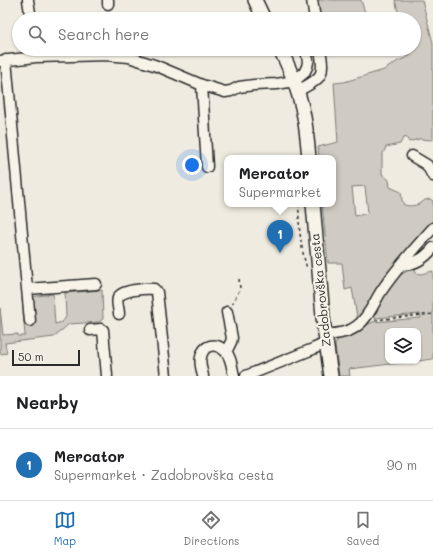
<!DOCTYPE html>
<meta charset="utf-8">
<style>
:root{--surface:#fff;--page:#f2f2f2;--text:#202124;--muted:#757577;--line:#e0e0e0;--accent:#1f6fb2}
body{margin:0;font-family:Mali,sans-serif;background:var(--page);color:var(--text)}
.controls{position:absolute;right:12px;bottom:12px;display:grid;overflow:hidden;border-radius:8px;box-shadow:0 1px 3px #0004}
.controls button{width:36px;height:36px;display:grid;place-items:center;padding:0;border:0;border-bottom:1px solid var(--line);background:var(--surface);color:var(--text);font:20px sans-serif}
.scale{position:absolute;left:12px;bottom:10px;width:68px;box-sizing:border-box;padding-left:4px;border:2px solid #2b2b2b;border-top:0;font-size:11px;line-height:14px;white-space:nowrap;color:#2b2b2b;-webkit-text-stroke:3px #f7f3e8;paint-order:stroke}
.you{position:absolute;left:192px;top:165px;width:14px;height:14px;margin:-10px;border:3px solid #fff;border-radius:50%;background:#1a73e8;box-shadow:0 0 0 6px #1a73e833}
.badge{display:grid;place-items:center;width:26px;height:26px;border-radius:50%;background:var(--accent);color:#fff;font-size:13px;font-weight:700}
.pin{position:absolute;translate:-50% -33px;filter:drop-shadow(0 1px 2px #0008)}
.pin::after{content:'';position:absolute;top:21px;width:14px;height:12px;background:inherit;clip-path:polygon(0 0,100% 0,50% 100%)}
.popup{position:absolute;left:224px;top:155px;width:112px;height:52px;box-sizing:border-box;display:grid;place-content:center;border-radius:8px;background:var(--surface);filter:drop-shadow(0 1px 3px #0005);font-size:13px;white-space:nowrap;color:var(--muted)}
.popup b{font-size:15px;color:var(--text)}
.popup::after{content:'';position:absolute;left:50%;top:100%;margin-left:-8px;border:8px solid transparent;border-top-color:var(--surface)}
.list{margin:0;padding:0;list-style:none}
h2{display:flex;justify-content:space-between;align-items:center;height:52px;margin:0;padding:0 16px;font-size:17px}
h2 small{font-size:13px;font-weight:400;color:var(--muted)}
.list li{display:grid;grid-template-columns:26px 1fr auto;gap:12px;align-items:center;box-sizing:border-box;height:72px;padding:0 16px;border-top:1px solid var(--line)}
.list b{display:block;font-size:15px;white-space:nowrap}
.list p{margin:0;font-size:13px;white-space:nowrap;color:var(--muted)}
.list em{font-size:13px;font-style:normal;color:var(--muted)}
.icon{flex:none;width:22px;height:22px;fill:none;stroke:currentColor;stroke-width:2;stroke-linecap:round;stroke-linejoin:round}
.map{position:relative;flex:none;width:433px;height:376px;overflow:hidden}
.search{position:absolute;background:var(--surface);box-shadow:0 1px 3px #0004;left:12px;right:12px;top:12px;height:44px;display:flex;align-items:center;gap:10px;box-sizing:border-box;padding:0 14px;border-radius:22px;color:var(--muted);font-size:15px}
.sheet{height:124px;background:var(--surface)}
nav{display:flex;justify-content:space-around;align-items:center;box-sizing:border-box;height:56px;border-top:1px solid var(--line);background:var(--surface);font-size:11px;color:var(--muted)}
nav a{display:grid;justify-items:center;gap:2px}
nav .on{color:var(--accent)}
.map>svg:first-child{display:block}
</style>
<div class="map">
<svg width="433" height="376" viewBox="0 0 433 376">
<rect width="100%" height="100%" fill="#efebe0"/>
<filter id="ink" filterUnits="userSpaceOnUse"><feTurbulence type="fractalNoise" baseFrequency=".025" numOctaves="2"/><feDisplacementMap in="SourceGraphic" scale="8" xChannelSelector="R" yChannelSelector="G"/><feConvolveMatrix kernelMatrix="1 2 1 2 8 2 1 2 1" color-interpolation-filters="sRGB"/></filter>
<g filter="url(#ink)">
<!-- green -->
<path fill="#cfcbc2" stroke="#7d7b76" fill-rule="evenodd" d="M315 0H361L367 19H318Z
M395 0H422L433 43V140L419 139 409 142 406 137 403 138 400 144 386 147 382 156V174L389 180 390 187 401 192 402 200 404 205C411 207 420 205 425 200L430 199 433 201V225L358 323 352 288 345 290 342 263H328L322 204H333V158H319L318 147 338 142 334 83 344 82 384 70 398 61 410 56 408 49H414V19H400ZM365 186 368 213 355 216 352 187Z
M414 268 416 273 421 274 433 271V359L418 361V331H388V361H416L349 369 350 376H339L335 345 337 341 342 335 358 329 373 322 421 318 420 314 376 318 372 316V311L395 278 409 270Z
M102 290 103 319 99 322 69 324 54 337 5 343 7 353 0 354V308L3 335 18 334V336H25L22 298 53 294 55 324 62 322 66 317 65 293Z"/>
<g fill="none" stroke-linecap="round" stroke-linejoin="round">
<!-- minor casing -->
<g stroke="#2b2b2b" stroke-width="13">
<path id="minor" d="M28 0 31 19
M108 0V4
M312 0 315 19
M6 60 30 321
M0 61 36 57 72 56 105 55 129 57 157 66 202 85 225 92 231 91 239 87 254 85 277 84 294 81 304 73 307 67 308 62 307 55 305 49
M202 85 207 167
M298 91C322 77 325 78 320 49
M412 156 427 165 433 176
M401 265C414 265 425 258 433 248
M27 289 96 284
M119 314C119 309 116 302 118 298 120 290 146 288 154 289L157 292 166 376
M90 330 101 329 103 330 107 376
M325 335C336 334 348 333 357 326 369 317 374 302 382 290 397 268 415 248 433 228
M226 352 231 342 232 338 227 312
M203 376C202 370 199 363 201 357 203 345 215 342 224 350 231 355 232 368 234 376
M246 376 313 349 326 343"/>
</g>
<!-- major casing -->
<g stroke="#2b2b2b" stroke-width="16">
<path id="major" d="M255 0 264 19
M280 49C287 63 294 78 298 93 305 114 307 136 309 158
M313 204 324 327 331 376"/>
</g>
<!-- path -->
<path stroke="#2b2b2b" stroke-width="1.5" stroke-dasharray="3 3" stroke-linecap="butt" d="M299 204C298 223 301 250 307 268
M232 304 240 289 239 278
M375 320 433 314"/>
<!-- minor -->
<use href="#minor" stroke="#f7f3e8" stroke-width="10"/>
<!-- major -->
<use href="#major" stroke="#f7f3e8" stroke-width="13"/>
</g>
</g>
<g text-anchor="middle" stroke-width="4" stroke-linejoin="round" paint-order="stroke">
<!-- street labels -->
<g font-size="12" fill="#2b2b2b" stroke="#f7f3e8">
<text transform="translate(321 290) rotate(-96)" y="4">Zadobrovška cesta</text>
</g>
</g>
</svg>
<div class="controls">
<button><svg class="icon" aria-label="layers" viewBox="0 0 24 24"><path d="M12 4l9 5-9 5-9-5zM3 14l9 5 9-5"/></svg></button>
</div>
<div class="scale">50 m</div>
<div class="you"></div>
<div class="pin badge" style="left:280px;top:253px">1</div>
<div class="popup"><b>Mercator</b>Supermarket</div>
<div class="search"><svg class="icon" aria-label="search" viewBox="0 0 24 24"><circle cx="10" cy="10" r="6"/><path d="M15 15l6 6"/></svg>Search here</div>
</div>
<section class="sheet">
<h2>Nearby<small></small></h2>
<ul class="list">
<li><span class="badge">1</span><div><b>Mercator</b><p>Supermarket · Zadobrovška cesta</p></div><em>90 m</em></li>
</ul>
</section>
<nav>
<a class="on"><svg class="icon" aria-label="map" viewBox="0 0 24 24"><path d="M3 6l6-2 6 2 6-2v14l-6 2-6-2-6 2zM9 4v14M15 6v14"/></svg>Map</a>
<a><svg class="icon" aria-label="directions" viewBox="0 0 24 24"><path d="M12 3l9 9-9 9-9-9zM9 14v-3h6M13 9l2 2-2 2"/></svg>Directions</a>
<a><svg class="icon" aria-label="saved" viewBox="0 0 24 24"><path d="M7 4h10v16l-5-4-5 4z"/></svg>Saved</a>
</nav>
